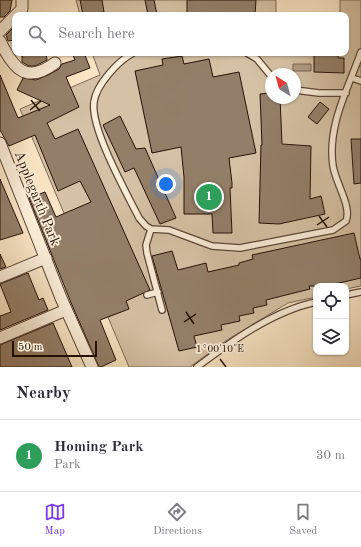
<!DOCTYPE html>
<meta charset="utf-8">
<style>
:root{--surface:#fff;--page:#f7f7f7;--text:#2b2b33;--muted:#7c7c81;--line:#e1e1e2;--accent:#7c3aed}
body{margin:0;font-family:"Old Standard TT",serif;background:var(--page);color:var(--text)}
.controls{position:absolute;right:12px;bottom:12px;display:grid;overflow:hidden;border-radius:8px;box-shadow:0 1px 3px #0004}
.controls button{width:36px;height:36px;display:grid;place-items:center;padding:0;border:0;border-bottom:1px solid var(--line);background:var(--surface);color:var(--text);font:20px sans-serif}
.compass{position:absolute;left:265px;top:68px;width:36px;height:36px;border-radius:50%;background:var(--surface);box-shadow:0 1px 3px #0004;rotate:324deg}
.scale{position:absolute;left:12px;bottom:10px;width:85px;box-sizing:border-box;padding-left:4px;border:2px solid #251106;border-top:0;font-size:11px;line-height:14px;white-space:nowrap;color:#251106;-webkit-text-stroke:3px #fbeed9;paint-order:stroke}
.you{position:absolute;left:166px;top:184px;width:14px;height:14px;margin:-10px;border:3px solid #fff;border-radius:50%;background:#1a73e8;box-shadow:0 0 0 6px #1a73e833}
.badge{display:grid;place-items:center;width:26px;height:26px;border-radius:50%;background:var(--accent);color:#fff;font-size:13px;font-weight:700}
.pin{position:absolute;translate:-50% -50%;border:2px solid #fff;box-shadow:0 1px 4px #0006}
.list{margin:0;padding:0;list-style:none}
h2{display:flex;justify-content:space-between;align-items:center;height:52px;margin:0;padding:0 16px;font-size:17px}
h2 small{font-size:13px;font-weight:400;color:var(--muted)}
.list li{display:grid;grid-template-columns:26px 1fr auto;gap:12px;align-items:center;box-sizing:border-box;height:72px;padding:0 16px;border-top:1px solid var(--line)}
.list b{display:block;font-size:15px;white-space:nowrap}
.list p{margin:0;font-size:13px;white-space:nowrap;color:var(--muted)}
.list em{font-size:13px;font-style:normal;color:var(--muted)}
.icon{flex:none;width:22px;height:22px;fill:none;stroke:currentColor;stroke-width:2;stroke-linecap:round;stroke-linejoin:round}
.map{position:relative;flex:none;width:361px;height:367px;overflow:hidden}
.search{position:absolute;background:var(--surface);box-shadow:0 1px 3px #0004;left:12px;right:12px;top:12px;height:44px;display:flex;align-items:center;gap:10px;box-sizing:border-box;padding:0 14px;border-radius:8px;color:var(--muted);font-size:15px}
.sheet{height:124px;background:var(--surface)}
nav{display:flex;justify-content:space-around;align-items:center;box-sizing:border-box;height:56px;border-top:1px solid var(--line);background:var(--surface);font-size:11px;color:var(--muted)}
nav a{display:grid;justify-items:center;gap:2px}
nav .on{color:var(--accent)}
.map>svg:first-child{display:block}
</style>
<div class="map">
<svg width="361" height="367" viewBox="0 0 361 367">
<rect width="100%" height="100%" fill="#f9e5c5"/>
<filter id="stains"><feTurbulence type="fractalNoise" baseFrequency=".005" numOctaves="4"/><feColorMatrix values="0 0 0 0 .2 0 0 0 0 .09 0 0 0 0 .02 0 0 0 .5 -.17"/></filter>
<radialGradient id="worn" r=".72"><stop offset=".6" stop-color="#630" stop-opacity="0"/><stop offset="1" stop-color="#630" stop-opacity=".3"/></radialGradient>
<!-- green -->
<path fill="#d5c1a5" stroke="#7d6956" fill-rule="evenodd" d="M76 0H276V15H80Z
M340 0H361V286L346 289V286H316V297L288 303 227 340 190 367H129L20 109 100 75 92 53H346V15H340ZM271 74H295V98H271Z"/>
<!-- water -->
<path fill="#b19d84" stroke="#796552" d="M293 64H311V71H293Z"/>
<!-- building -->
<path fill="#937f69" stroke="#251106" d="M0 0H12L10 11 4 17H0Z
M80 0H102L104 12 83 15Z
M145 0H154L157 15H148Z
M187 0H256L255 15H187Z
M15 26V40L8 41 6 35Z
M38 53H46L47 60 35 66H29L22 62V56Z
M72 53H84L90 68 66 77 79 107 47 123 55 139 78 129 150 290 126 301 129 309 100 320 116 360 101 367H99L72 305 29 198 45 192 56 217 91 202 80 181 58 191 35 135 9 146 0 130V75L18 118 50 105 17 90 23 78 36 80 48 75 59 69 62 64 75 60Z
M314 55H338V58H344V73L314 72Z
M182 56 184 64 209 59 213 77 239 72 256 153 229 158 232 183V188H230L232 233H213L212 214H184V177L181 147 152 153 135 71 163 65 162 59Z
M271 93V98H280L282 144 311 146 310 199 321 196 325 214 279 224 259 223 261 145H262L260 94Z
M320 102 329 109 317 124 308 117Z
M120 116 136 149 145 148 176 218 160 224 134 168 125 172 103 125Z
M351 139H361V183L354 184Z
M0 179 23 233 0 240Z
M354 233 360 259H361V278L326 286H309L310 289 266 300 267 305 253 308 254 313 239 316 240 321 221 325 222 330 194 336 197 347 179 351 152 256 172 251 178 270 206 263 208 272 239 265V263L253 259 252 255Z
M0 254 6 267 0 269Z
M28 273 39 300 43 298 48 310 0 330V316L11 312 0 284Z
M53 323 72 367H0V345Z"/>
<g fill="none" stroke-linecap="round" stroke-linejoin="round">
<!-- lane casing -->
<g stroke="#5a4636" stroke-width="8">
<path id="lane" d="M133 53C118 61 96 85 94 102 90 128 126 192 139 218L146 226 151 229 169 230 212 246 240 248 333 230 346 221C352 207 336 184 333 166 327 126 348 89 361 52
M247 53 257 59 271 76
M352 78 361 81
M295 90 319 93H346
M151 229 146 245 147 253 162 310
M147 295 158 292
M346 295 361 292
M197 367C232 341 273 311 316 302"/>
</g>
<!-- street casing -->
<g stroke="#5a4636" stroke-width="13">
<path id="street" d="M16 15 22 9V0
M0 31 15 16
M0 41C13 68 26 85 55 63
M0 143 61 298 92 367
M0 277 46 258
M0 338 66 310"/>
</g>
<!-- lane -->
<use href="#lane" stroke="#fbeed9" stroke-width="5.5"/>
<!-- street -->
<use href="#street" stroke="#fbeed9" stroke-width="11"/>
</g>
<!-- ticks -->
<path fill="none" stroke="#251106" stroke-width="1.5" d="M31 100 40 111M30 110 41 101M319 216 327 227M317 225 329 217M186 312 194 324M184 322 196 314M220 359 226 367"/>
<g text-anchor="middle" stroke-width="3.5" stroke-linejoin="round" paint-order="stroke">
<!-- street labels -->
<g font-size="14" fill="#251106" stroke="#fbeed9">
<text transform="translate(38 198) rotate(68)" y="5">Applegarth Park</text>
</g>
</g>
<g font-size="10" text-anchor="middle" fill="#251106" stroke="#fbeed9" stroke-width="3.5" stroke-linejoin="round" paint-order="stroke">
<text x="220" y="352">1°00'10"E</text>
</g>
<rect width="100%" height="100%" filter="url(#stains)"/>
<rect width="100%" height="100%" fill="url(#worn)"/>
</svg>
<div class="controls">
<button><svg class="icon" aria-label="locate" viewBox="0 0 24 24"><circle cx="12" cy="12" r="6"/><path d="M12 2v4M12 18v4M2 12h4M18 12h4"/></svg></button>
<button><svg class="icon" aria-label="layers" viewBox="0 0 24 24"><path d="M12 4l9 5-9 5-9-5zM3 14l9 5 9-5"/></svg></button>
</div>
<svg class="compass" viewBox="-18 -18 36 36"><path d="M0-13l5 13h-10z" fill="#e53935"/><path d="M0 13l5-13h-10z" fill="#7c7c81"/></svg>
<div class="scale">50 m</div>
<div class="you"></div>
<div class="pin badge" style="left:209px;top:197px;background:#2e9e5b">1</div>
<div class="search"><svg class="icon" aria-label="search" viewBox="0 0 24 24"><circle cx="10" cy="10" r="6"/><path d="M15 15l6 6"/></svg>Search here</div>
</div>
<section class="sheet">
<h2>Nearby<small></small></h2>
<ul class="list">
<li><span class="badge" style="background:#2e9e5b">1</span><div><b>Homing Park</b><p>Park</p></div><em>30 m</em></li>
</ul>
</section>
<nav>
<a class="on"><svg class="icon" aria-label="map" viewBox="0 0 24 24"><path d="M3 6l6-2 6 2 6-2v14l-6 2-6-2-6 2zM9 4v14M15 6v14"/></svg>Map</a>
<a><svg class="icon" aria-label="directions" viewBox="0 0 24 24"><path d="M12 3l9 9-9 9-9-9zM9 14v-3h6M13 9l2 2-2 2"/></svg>Directions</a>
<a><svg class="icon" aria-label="saved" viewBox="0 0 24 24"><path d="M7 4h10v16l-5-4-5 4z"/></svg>Saved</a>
</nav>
